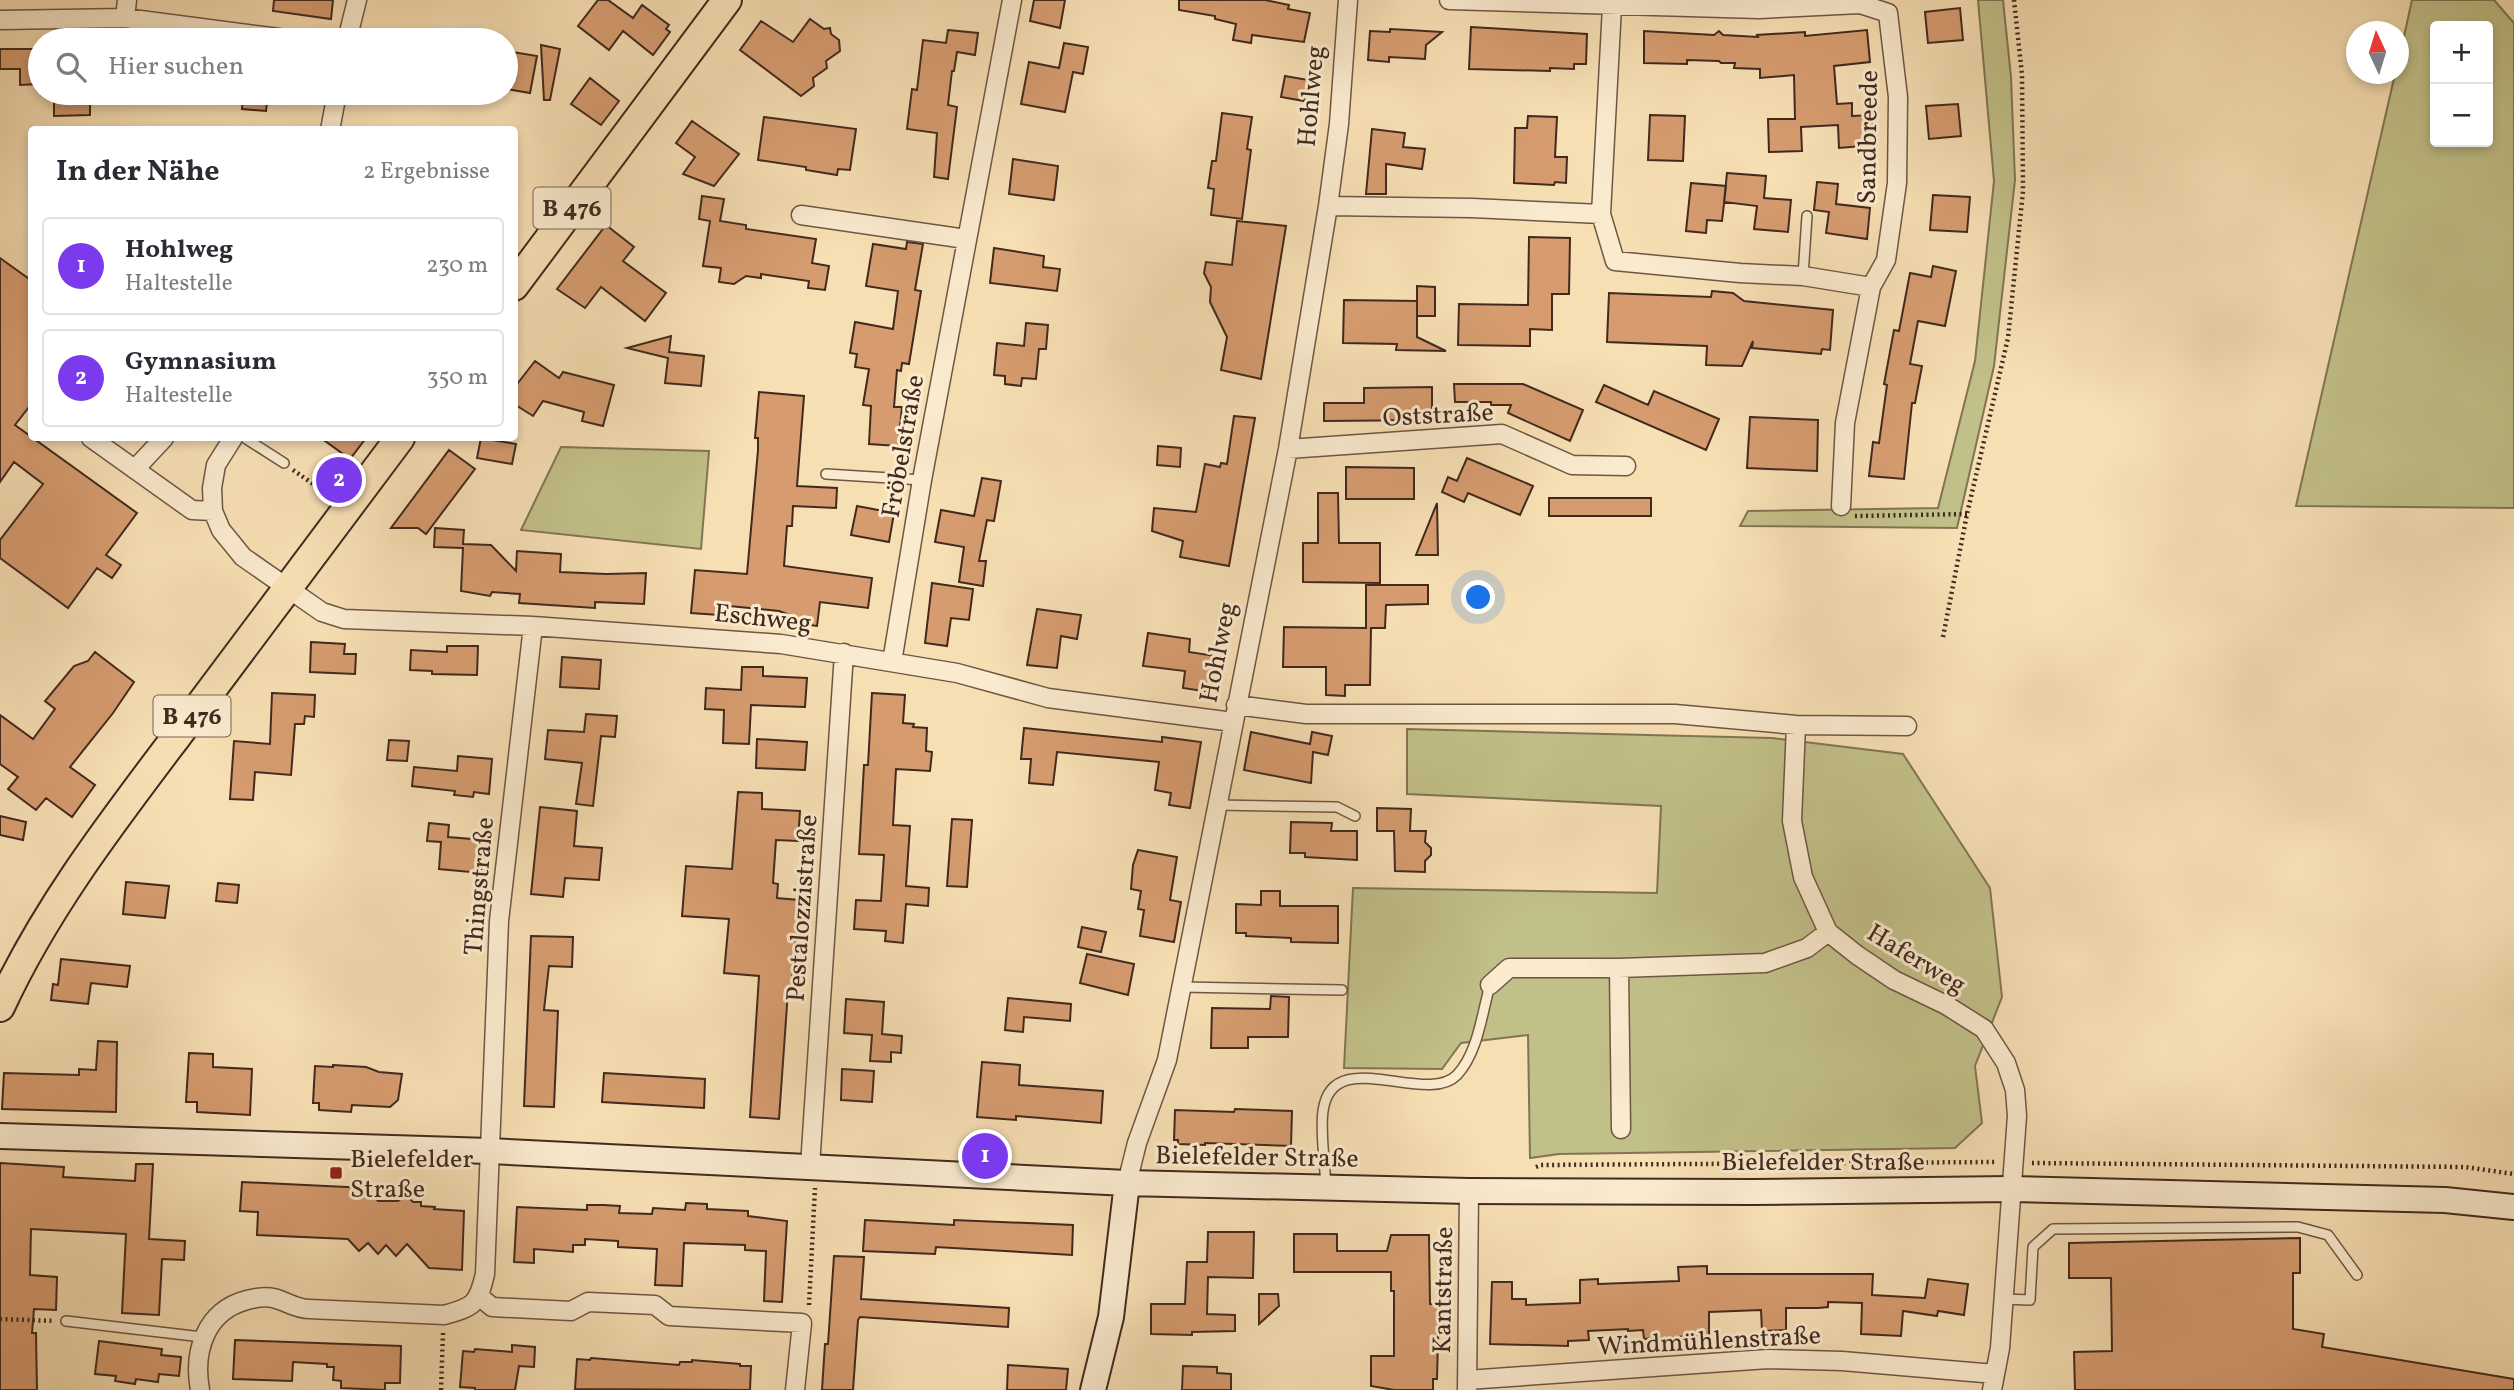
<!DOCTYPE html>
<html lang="de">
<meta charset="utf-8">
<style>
:root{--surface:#fff;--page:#f2f2f3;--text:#2b2b33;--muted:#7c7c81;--line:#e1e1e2;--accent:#7c3aed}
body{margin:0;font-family:Vollkorn,serif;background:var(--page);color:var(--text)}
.controls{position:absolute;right:21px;top:21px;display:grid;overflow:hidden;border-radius:7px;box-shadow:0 4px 10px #0003}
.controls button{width:63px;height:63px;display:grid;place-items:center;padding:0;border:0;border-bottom:2px solid var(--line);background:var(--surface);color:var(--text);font:35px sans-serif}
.compass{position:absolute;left:2346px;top:21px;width:63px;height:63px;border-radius:50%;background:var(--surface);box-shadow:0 4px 10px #0003;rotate:356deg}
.you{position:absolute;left:1479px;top:598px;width:24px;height:24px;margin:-18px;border:5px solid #fff;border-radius:50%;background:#1a73e8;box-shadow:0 0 0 10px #1a73e833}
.badge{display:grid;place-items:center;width:46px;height:46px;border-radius:50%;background:var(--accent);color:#fff;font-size:23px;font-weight:700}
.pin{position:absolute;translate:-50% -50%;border:4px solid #fff;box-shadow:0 2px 7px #0006}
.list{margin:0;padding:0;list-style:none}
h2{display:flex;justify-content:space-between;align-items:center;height:91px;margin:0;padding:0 28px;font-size:30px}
h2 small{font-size:23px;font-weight:400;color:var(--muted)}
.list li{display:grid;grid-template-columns:46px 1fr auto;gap:21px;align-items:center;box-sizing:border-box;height:98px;margin:0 14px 14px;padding:0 14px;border:2px solid var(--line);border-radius:7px}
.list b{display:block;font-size:26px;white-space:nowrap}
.list p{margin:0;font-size:23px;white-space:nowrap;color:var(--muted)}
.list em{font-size:23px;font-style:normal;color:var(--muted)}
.icon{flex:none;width:38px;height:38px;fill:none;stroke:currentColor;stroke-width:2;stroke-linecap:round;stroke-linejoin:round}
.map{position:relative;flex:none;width:2514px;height:1390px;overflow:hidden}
.search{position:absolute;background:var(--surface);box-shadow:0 4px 10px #0003;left:28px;top:28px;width:490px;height:77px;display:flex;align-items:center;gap:18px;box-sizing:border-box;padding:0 24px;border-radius:38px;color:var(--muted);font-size:26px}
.panel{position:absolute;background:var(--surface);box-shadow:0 4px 10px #0003;left:28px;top:126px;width:490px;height:315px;border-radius:7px}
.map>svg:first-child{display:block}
</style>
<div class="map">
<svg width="2514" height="1390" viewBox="0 0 2514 1390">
<rect width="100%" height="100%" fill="#f7dfb4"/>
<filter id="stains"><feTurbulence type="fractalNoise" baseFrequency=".00286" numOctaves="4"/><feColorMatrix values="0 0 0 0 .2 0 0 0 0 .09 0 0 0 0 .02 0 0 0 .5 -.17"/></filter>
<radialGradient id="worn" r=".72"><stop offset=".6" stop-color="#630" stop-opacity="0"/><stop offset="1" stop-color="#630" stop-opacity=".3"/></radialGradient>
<!-- green -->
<path fill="#c2c089" stroke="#827454" stroke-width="2" fill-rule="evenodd" d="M1978 0H2003L2011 77 2015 180 1994 366 1957 528 1740 526 1748 511 1938 508 1975 361 1994 181Z
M2412 0H2494L2514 23V508L2296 506 2395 74H2398L2399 59ZM2435 26H2488V142H2435Z
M561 447 709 451 701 549 521 530Z
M1407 729 1772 738 1903 754 1990 888 2002 997 1975 1066 1982 1123 1955 1148 1559 1154 1530 1158 1528 1035 1461 1043 1442 1069 1344 1068 1353 888 1657 893 1661 806 1407 794Z"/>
<!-- building -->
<path fill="#d69c70" stroke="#42291e" stroke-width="2" d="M274 0H333L331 19 273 11Z
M598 0H608L633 18 642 5 669 25 666 29 670 32 653 55 623 31 609 50 578 26Z
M1034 0H1065L1060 28 1030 21Z
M1179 0H1265L1289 5 1288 9 1310 13 1304 42 1252 35 1251 43 1233 40 1236 24 1215 19V16L1179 10Z
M1960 8 1963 40 1928 43 1925 12Z
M810 19 824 29 830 28 831 34 839 40 840 51 826 61 827 68 813 78 814 86 801 96 740 50 761 21 793 42Z
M1471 27 1587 34 1586 64H1574V69L1550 68V71L1469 69Z
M1390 29 1409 30 1442 32 1426 45 1425 59 1389 57V62L1368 60 1370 31 1390 32Z
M948 30 978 33 975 55 957 52 954 71H952L948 105 957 107 948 179 934 177 937 133 907 129 912 89 917 90 923 40 946 43Z
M1867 30 1870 62 1834 66 1837 104 1852 103V116L1872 115 1874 145 1839 148 1838 125 1801 127 1802 151 1769 152 1768 119H1795L1794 75 1760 78V69L1734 68 1735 63H1721L1719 61 1687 60V64L1644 63V31L1714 35 1719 31 1723 35 1758 37 1757 35 1805 32V36Z
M1064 43 1088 47 1083 74 1073 72 1065 112 1021 104 1029 62 1059 68Z
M541 45 560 49 550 100H544Z
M0 49H40V84L20 85V69H0Z
M506 51 537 56 530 93 506 89Z
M1285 76 1308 80 1304 101 1281 97Z
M590 78 619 101 601 125 571 104Z
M54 93H90V115L54 116Z
M243 93H268L266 111 242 109Z
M1958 104 1961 136 1929 139 1926 106Z
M1222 113 1252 117 1247 149 1251 150 1242 219 1211 215 1214 189 1208 188 1212 161H1216Z
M1650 115 1685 116 1683 161 1648 160Z
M1528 116 1557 117 1555 157H1567L1566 183 1555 182 1554 185 1514 183 1515 128H1527Z
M764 117 856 129 850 170 838 169 837 175 806 170V167L758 160Z
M692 121 739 154 714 186 683 174 695 157 676 143Z
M1372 129 1405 133 1403 147 1425 149 1422 169 1386 164V194H1366Z
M1013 159 1058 166 1054 200 1009 194Z
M1727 173 1766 176 1764 198 1791 200 1788 232 1754 229 1757 206 1724 202Z
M1817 182 1838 184 1836 204 1870 208 1867 239 1826 233 1829 212 1814 210Z
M1691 183 1726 186 1722 221 1707 220 1706 233 1686 231Z
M1933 195 1970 197 1967 232 1930 230Z
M702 196 724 199 720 221 746 225V229L816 239 812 263 829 266 825 290 808 288 809 281 761 274V278L746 276 734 284 719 282 721 268 703 266 710 221 699 219Z
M1237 221 1286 226 1261 379 1221 370 1227 337 1210 302 1211 287 1204 273 1206 262 1232 265Z
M606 225 634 247 623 261 666 293 645 321 601 287 585 308 557 289Z
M1529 237 1570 238 1569 294H1552V330L1530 329V346L1458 345 1459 304 1528 305Z
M907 242 923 244 915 290 921 291 909 364 902 363 901 371 897 370 894 407H902L898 446 869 444 871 406 863 405 869 369 855 367 857 354 850 353 855 322 893 329 898 291 866 286 873 244 906 249Z
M994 248 1044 256 1043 267 1060 269 1057 291 990 283Z
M0 258 32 281V403L15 425 137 513 106 555 121 565 112 578 97 568 68 608 0 558V540L43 484 14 462 0 482Z
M1933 266 1956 271 1945 326 1918 321 1910 364 1922 366 1915 403H1912L1904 479 1869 476 1873 442 1879 443 1887 385 1884 384 1894 330 1899 331 1910 273 1931 277Z
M1417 286 1435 287V316H1417Z
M1712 291 1733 293 1744 301 1833 310 1830 350 1822 349 1821 354 1752 348 1753 341 1742 366 1706 365 1707 346 1607 342 1609 293 1711 297Z
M1344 300 1417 301V337L1446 351 1396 350 1397 344 1343 343Z
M1026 323 1048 325 1046 349H1039L1036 379 1022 378 1021 386 1005 384V376L994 375 997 343 1024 346Z
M671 336 669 352 704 356 701 386 665 383 668 358 627 348Z
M535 361 559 378 563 372 614 385 603 426 582 421 584 412 543 401 533 416 514 404V388Z
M1454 384H1523L1583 410 1570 441 1508 413 1511 405H1491V402H1455Z
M1604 385 1648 405 1654 391 1719 419 1706 450 1596 402Z
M1432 387V420L1324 421V403H1364V388Z
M759 392 804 396 797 486 837 488 836 508 793 506 792 526H787L784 566 872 578 868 608 820 602 817 626 786 622 787 614 779 611 720 605 719 615 691 613 695 570 747 574 758 450V438H755Z
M1234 416 1255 418 1229 566 1180 557 1183 541 1152 531 1154 508 1196 512 1205 464 1220 467 1221 463 1227 464Z
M1750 417 1818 420 1817 471 1747 468Z
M321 438H366L350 459Z
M481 438 516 444 512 464 477 458Z
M1158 446 1181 448 1180 467 1157 465Z
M449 450 475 469 426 534 418 528H391Z
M1467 458 1533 486 1520 515 1468 493 1464 502 1442 492 1448 477 1457 481Z
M1346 467 1414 468V499H1346Z
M982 478 1001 481 994 521 987 520 979 561H986L983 586 959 582 964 547 935 542 941 510 974 516Z
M1318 493H1338L1339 543H1380V583L1303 582V543H1318Z
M1549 498H1651V516H1549Z
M1437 503 1438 555H1416Z
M857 506 894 513 889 542 851 535Z
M435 528 464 530 463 544 491 545 516 571 517 551 561 554 560 572 606 574 646 573 644 604 595 602V608L519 603 520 594 492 592 490 596 461 591 463 548 434 547Z
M932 583 973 589 969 620 951 618 947 646 925 643Z
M1366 585H1428V604L1386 605 1385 628H1371L1370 685H1345V696L1326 695V667H1283L1284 627 1366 628Z
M1037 609 1081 615 1077 639 1061 636 1057 668 1027 665Z
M1148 633 1190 639 1189 652 1215 656 1210 692 1183 688 1185 671 1143 666Z
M311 642 345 644 344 654H356L355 674 310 672Z
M447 646H478L477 675 432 674V671L410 670 411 650 447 652Z
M95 652 134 682 113 713 70 767 95 785 72 817 46 798 36 810 8 789 18 777 0 764V715L33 739 55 709 45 701 74 666 88 661Z
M562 657 601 660 599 689 560 687Z
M742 667H763V676L807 678 805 707 751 705 749 744 723 743 724 710 705 709 706 688 741 690Z
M272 693 315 695 314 717 305 716 304 724H295L291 775 255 772 253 800 230 799 234 741 270 744Z
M872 693 905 695 903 723 914 724 913 727 927 728 926 751 932 752 930 771 896 769 893 825 910 826 906 886 929 888 928 906 906 904 903 943 885 941 886 931 854 929 856 900 881 901 884 855 859 854 864 765H868Z
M586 714 617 716 615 737 601 736 593 806 576 804 582 763 545 759 548 730 584 732Z
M1024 728 1162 742V737L1201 742 1190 808 1169 805 1171 793 1155 790 1159 762 1057 752 1053 785 1029 783 1031 759H1021Z
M1251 732 1310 744 1312 732 1332 736 1328 755 1313 752 1311 783 1244 770Z
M757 739 807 742 805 770 756 768Z
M389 740 409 741 407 761 387 760Z
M458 756 492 759 489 794 474 792 473 797 454 795 455 791 412 786 414 767 457 771Z
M738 792 762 793V809L800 811 798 841 776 840 773 883 778 884 777 898 799 900 791 991H788L779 1119 750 1117 759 976 724 973 729 919 682 916 686 866 732 869Z
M540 807 577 811 574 846 602 848 599 880 565 878 563 897 531 894Z
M1377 808 1411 809 1410 831H1426L1425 842 1431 848V855L1425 861V872L1395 871 1394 831H1377Z
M0 816 26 822 23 840 0 835Z
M952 819 972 820 967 887 947 886Z
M1291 822 1332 823 1331 831H1357V860L1305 857V853H1290Z
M429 823 449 825 448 837 484 840 481 873 439 869 441 842 427 841Z
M1138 850 1177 857 1170 900 1181 902 1174 942 1140 936 1144 910 1138 909 1141 891 1131 889 1133 865Z
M126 882 169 886 165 918 123 914Z
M218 883 239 885 237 903 216 901Z
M1261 891H1280V906H1338V943L1291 942V938L1246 936V933H1236V904L1261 905Z
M1082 927 1106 932 1101 952 1078 947Z
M531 936 573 937 572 967 549 966 544 1010 558 1011 554 1107 524 1106Z
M1087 954 1134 964 1128 995 1080 983Z
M61 959 130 966 127 987 91 983 88 1004 51 1000 53 984 58 985Z
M1271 996 1289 997 1288 1037H1248V1048H1211L1212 1008 1270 1009Z
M1008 998 1071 1004 1070 1021 1024 1017 1023 1032 1005 1030Z
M846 999 884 1002 882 1034 902 1036 901 1053 891 1052V1062L870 1061 872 1035 844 1033Z
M98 1041 117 1042 116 1112 2 1109 4 1073 79 1075V1069L96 1070Z
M189 1053 213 1054V1067L252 1069 250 1115 197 1112V1102H186Z
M982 1062 1020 1065 1019 1085 1103 1091 1101 1123 1016 1116V1120L977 1117Z
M333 1065 366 1067 379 1072 402 1074 398 1100 390 1107 352 1105 351 1112 319 1110V1103H313L315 1066 333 1067Z
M842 1069 874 1071 872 1102 841 1100Z
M604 1073 705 1079 704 1108 602 1102Z
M1235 1109 1292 1111 1291 1146 1205 1143V1145L1178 1144V1140H1174L1175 1110 1234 1112Z
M0 1163 64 1167 63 1177 135 1181 136 1164H153L149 1239 185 1241 184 1260 162 1259 159 1315 122 1313 126 1234 31 1229 30 1275 57 1277 56 1310 34 1309 32 1333H36L37 1390H0Z
M242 1182 367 1188 378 1201H398L406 1195 413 1202H421V1206L435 1207 434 1209 464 1211 462 1270 429 1268 407 1244 396 1256 386 1245 378 1254 368 1243 359 1251 348 1239 257 1235 258 1212 240 1211Z
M686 1203 707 1204V1209L748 1211V1216L787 1221 782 1302 764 1301 766 1251 745 1250V1245L684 1243 682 1286 655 1285 657 1249 618 1247V1241L585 1239V1245H573V1252L534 1249V1263L514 1262 517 1207 587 1210V1205H603L620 1206 619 1213 652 1214 653 1208 685 1210Z
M865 1220 954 1225V1220L1073 1225 1072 1255 936 1247 935 1254 863 1251Z
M1208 1232H1254L1253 1278 1208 1277 1207 1314 1235 1315V1331L1192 1332V1335L1151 1334V1304H1185L1187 1262H1207Z
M1294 1234H1337V1251H1387L1391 1235H1429L1430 1304H1439L1437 1379H1433V1390H1394L1371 1386V1356H1394V1291H1391V1272H1294Z
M2300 1238V1273H2293V1329L2324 1334 2322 1347 2514 1379V1390H2075L2074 1352 2112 1351 2111 1278H2069V1243Z
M834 1256 864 1257 861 1299 1009 1308 1008 1327 860 1317 858 1320 853 1390H822L825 1344H828Z
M1707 1266V1274H1873L1872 1295 1925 1298 1928 1279 1968 1284 1964 1315 1938 1311 1937 1316 1903 1311 1901 1336 1861 1334 1862 1303 1828 1302V1307L1818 1308H1786V1330L1762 1331 1761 1310 1709 1312V1335L1644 1339 1643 1330 1628 1331V1329L1588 1331 1589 1340 1568 1341V1346L1490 1344 1492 1282H1512V1299H1526V1305L1580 1303V1280L1598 1279V1284L1679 1281 1678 1267Z
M1259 1294H1278L1279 1306 1259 1324Z
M235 1340 401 1346 400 1383H385V1390L341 1388V1381L333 1380 334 1367H327V1364L293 1362 292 1381 233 1379Z
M99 1341 162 1349 161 1355 181 1357 179 1376 159 1374 158 1382 136 1379 135 1384 115 1381 116 1376 95 1374Z
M512 1345 535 1347 534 1367 519 1366 515 1390H475V1388L460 1387 463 1351 474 1352 475 1349 512 1352Z
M591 1358 679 1365 680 1362H692V1360L740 1364V1366H751L750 1390 575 1389 577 1359 590 1360Z
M1008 1365 1068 1369 1066 1390H1007Z
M1183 1366 1217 1367V1373L1231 1374V1390H1182Z"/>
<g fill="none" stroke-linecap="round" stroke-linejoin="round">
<!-- lane casing -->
<g stroke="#6f5644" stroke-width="12">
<path id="lane" d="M1803 276 1807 216
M245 438 284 463
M826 474 922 480
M1217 805 1337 807 1355 816
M1182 987 1342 990
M1326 1186C1325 1165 1320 1131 1323 1111 1332 1043 1426 1107 1457 1075 1478 1053 1482 1013 1490 985
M2003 1299 2030 1300 2033 1247 2053 1229 2298 1227 2328 1235 2357 1275
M66 1321 202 1337"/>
</g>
<!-- street casing -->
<g stroke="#6f5644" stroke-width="21">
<path id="street" d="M127 0 125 18 294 40
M1449 0 1759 9 1860 4 1888 13 1898 97 1897 183 1886 260 1871 287 1803 276 1740 273 1615 261 1601 214 1612 6
M0 20 125 18
M347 40 357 0
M330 130 337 93
M1328 206 1472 208 1601 214
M801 215 966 239
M91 438 192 510 213 511
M233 438 216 465 212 488 213 511 221 530 243 557 322 612 344 619 533 626 781 644 957 673 1048 698 1233 722
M1288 449 1502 434 1572 465 1626 466
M135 469 164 438
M1841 506 1845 423 1871 287
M892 662 922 480 1012 0
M1236 705 1306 714H1675L1796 725 1907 726
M1796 725 1792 821 1803 877 1828 932 1857 955 1894 980 1946 1005 1984 1029 2006 1063 2015 1090 2017 1116 2000 1348 1992 1390
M1619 968 1621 1129
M1490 985 1509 968H1619L1765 963 1807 948 1828 932
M810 1166 844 653
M1127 1183 1137 1143 1167 1060 1288 449 1328 206 1339 124 1348 0
M479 1296 492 1307 571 1311 588 1302 655 1305 669 1316 802 1323 795 1390
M1467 1380 1768 1359 1842 1361 1995 1374
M200 1390C193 1352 205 1311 247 1300 255 1298 265 1296 273 1298 286 1301 296 1309 309 1309 354 1311 399 1313 444 1315 474 1307 478 1304 485 1274L499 921 533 626
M1467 1390 1469 1191"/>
</g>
<!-- secondary casing -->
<g stroke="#42291e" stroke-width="28">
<path id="secondary" d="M0 1136 490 1151 1127 1183 1469 1191 1752 1192 2010 1189 2445 1200 2514 1207
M1093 1390 1111 1317 1127 1183"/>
</g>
<!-- primary casing -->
<g stroke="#42291e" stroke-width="32">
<path id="primary" d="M514 286 727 0
M0 1007C45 909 112 822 177 736 251 636 326 537 400 438"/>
</g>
<!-- path -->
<path stroke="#42291e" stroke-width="4.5" stroke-dasharray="2 3.5" stroke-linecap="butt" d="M293 470 329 495
M1855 516 1967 514
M1943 637 1967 514 2008 338 2023 191 2022 75 2014 0
M2032 1163 2465 1167 2514 1174
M1536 1167 1541 1165 1996 1162
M809 1305 815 1188
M0 1319 55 1321
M441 1390 443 1333"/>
<!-- lane -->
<use href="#lane" stroke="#faeace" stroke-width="9"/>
<!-- street -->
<use href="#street" stroke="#faeace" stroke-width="18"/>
<!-- secondary -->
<use href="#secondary" stroke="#faeace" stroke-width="24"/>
<!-- primary -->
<use href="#primary" stroke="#f7dfb4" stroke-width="28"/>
</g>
<!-- markers -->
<rect fill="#8f2418" stroke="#faeace" stroke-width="2.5" x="329" y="1166" width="14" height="14" rx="3.5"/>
<g text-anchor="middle" stroke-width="6" stroke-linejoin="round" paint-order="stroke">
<!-- shield labels -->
<g fill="#faeace" stroke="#796353" stroke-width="2">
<rect x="533.5" y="187.5" width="77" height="41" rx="5"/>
<rect x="153.5" y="695.5" width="77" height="41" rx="5"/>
</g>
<g font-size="24" font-weight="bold" fill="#42291e">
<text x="572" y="216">B 476</text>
<text x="192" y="724">B 476</text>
</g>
<!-- street labels -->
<g font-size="26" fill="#42291e" stroke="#faeace">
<text transform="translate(1310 96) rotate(-85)" y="9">Hohlweg</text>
<text transform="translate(1867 137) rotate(-89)" y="9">Sandbreede</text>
<text transform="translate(1438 414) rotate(-3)" y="9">Oststraße</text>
<text transform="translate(902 446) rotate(-80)" y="9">Fröbelstraße</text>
<text transform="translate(763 617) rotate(6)" y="9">Eschweg</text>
<text transform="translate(1217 652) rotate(-79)" y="9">Hohlweg</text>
<text transform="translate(478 886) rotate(-85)" y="9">Thingstraße</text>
<text transform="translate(801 908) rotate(-86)" y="9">Pestalozzistraße</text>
<text transform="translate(1917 958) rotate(31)" y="9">Haferweg</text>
<text transform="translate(1257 1156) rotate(1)" y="9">Bielefelder Straße</text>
<text x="1823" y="1170">Bielefelder Straße</text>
<text transform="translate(1442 1290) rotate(-89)" y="9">Kantstraße</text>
<text transform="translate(1709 1340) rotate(-3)" y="9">Windmühlenstraße</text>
</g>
<!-- poi labels -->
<g font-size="26" fill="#42291e" stroke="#faeace" text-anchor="start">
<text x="350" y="1167">Bielefelder<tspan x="350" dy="30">Straße</tspan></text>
</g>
</g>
<rect width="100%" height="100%" filter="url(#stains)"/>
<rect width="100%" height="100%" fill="url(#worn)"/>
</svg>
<div class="controls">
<button>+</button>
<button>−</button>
</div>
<svg class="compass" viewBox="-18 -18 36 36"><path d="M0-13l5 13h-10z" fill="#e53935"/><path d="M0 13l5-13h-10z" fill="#7c7c81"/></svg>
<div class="you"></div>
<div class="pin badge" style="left:985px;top:1156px">1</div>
<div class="pin badge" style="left:339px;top:480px">2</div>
<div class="search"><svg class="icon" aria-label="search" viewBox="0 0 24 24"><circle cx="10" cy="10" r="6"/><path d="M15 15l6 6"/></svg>Hier suchen</div>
<section class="panel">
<h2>In der Nähe<small>2 Ergebnisse</small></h2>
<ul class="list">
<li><span class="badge">1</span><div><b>Hohlweg</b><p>Haltestelle</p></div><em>230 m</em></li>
<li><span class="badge">2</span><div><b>Gymnasium</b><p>Haltestelle</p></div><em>350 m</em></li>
</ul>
</section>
</div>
